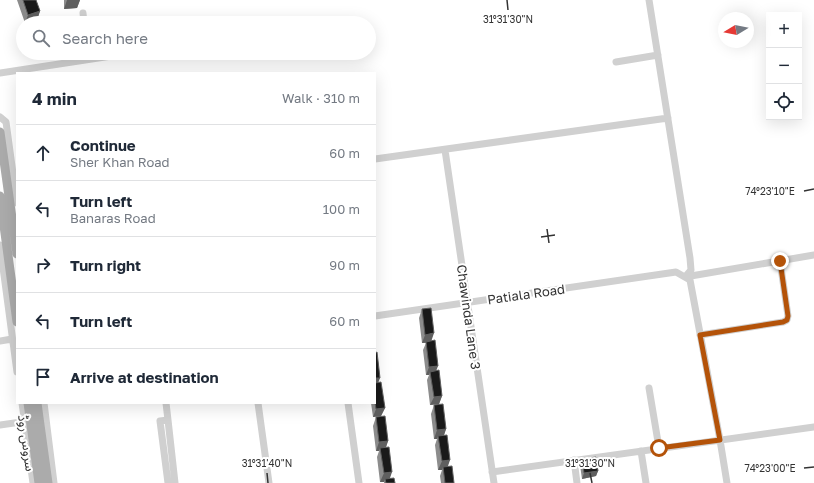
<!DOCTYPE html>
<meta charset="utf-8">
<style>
:root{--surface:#fff;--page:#f6f6f7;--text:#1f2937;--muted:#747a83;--line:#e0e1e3}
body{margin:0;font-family:"Golos Text","Noto Sans Arabic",sans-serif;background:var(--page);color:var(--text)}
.controls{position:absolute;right:12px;top:12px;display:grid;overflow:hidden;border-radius:0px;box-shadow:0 4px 16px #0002}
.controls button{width:36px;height:36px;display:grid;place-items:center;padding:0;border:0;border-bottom:1px solid var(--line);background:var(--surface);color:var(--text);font:20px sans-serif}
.compass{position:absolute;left:718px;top:12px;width:36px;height:36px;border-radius:50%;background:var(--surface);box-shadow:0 4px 16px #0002;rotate:260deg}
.stop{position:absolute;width:12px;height:12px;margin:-9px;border:3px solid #b45309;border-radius:50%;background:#fff}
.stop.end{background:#b45309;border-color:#fff;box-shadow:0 1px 4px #0008}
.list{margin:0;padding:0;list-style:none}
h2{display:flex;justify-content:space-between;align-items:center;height:52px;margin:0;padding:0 16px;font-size:17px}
h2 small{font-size:13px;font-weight:400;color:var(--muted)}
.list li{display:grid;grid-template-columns:26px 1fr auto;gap:12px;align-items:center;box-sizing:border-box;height:56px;padding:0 16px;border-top:1px solid var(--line)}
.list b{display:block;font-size:15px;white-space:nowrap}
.list p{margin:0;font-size:13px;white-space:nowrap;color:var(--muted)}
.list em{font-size:13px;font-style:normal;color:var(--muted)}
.icon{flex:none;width:22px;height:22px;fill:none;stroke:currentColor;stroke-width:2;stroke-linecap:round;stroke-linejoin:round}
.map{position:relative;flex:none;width:814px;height:483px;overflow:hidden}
.search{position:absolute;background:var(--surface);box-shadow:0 4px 16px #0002;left:16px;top:16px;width:360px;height:44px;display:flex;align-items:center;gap:10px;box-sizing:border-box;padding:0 14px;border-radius:22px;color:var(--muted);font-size:15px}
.panel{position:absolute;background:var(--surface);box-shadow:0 4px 16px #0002;left:16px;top:72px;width:360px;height:332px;border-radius:0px}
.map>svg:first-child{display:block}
</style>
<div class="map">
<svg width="814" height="483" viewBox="0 0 814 483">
<rect width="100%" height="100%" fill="#fff"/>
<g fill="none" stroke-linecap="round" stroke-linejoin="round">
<!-- minor -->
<path stroke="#d0d0d0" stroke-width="7" d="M649 0 690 258 691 270 685 277
M83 13 84 23
M616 62 658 55
M0 73 131 53
M0 117 6 122 17 203
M445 150 494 483
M375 159 668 118
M0 245 17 372
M685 277 814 255
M375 316 676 272 690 280 720 440 727 483
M700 335 783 322 787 320 788 316 780 261
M0 341 12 339
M649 388 659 448
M22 403 33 483
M44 403 54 483
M166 403 168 420 160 421 168 483
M258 403 269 483
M348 403 359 483
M168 420 175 483
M0 425 28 421
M641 451 646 483
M574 460 577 483
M492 472 814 427"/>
<!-- major -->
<path stroke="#ababab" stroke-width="9" d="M0 132 17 254
M0 196 17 322
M28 403 39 483
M37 403 48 483"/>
</g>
<!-- wall -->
<path fill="#8c8c8c" d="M17 0H36L40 11 37 20 27 23H25Z
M64 0H80L77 8 64 9Z
M422 309 431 341 436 371 442 396 439 404 430 405 427 380 429 375H426L423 350 426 343H422L419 318Z
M379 383 385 408 381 416 373 417 371 403H375Z
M434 405 446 429 444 435 448 466 454 483H441L440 476 442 470H438L435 445 437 439H434L431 414Z
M376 417 388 441 386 447 390 478 395 483H384V482H380L377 457 379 451H376L373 426Z
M582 459 598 471 596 476 582 479 580 465Z"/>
<!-- shaded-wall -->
<path fill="#5f5f5f" d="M67 0H80L77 8 64 9Z
M40 11 37 20 27 23H25L28 15Z
M434 333 431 342 422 343 425 335Z
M438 366 435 374 430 372 429 375H426L429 367Z
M375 378H380L377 386 375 387Z
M442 396 439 404 430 405 434 397Z
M385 408 381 416 373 417 376 409Z
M446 429 443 438 438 436 437 439H434L437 430Z
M388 441 385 450 380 448 379 451H376L379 442Z
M450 460 447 469 443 467 442 470H438L442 461Z
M598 471 596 476 582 479 584 473Z
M392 472 389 481 385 479 384 482H380L384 473Z"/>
<!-- building -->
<path fill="#1a1a1a" stroke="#5f5f5f" d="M23 0H36L40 11 28 15Z
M431 308 434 333 425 335 422 309Z
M435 340 438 366 429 367 426 342Z
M377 352 380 378H375V353Z
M439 370 442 396 434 397 430 372Z
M381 382 385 408 376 409 375 403V383Z
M443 404 446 429 437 430 434 405Z
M385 416 388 441 379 442 376 417Z
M447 435 450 460 442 461 438 436Z
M389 447 392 472 384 473 380 448Z
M596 457 598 471 584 473 582 459Z
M452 466 454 483H445L443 467Z
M394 478 395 483H386L385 479Z"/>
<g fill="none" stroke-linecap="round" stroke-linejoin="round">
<!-- route -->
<path stroke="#b45309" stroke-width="5" d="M659 448 720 440 700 335 783 322 787 320 788 316 780 261"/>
</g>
<!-- ticks -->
<path fill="none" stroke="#333" stroke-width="1.5" d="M507 0 508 10M804 191 814 189M547 229 549 243M541 237 555 235M804 468 814 467M267 473 268 483M590 473 592 483"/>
<g text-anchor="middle" stroke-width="4" stroke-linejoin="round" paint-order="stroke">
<!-- street labels -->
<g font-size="13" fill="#333" stroke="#fff">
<text transform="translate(526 294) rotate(-8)" y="5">Patiala Road</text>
<text transform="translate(469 317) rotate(82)" y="5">Chawinda Lane 3</text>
<text transform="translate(27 443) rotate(82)" y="5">سروس روڈ</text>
</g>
</g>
<g font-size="10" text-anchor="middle" fill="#333" stroke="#fff" stroke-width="4" stroke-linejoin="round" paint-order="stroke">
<text x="508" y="23">31°31'30"N</text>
<text x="770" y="195">74°23'10"E</text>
<text x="267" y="467">31°31'40"N</text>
<text x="590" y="467">31°31'30"N</text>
<text x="770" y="472">74°23'00"E</text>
</g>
</svg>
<div class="controls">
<button>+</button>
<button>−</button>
<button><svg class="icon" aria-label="locate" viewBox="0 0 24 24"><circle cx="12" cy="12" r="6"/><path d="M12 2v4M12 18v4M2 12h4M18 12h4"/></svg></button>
</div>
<svg class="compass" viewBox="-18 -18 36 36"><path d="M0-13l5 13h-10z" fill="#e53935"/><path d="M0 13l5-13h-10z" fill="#747a83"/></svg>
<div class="stop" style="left:659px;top:448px"></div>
<div class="stop end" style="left:780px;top:261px"></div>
<div class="search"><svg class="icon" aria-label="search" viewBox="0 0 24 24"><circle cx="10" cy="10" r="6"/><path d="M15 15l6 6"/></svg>Search here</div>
<section class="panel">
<h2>4 min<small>Walk · 310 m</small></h2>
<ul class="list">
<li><svg class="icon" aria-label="ahead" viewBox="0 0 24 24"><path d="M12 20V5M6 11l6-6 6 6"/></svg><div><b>Continue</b><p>Sher Khan Road</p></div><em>60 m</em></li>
<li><svg class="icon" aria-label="left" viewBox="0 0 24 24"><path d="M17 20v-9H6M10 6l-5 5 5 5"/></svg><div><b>Turn left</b><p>Banaras Road</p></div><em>100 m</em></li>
<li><svg class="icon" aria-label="right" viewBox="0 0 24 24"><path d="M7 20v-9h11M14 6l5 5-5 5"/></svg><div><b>Turn right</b></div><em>90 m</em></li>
<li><svg class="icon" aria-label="left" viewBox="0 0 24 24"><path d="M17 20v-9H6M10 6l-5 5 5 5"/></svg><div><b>Turn left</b></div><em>60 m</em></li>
<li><svg class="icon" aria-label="arrive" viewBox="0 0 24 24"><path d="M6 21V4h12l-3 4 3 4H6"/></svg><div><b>Arrive at destination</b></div></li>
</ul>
</section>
</div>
